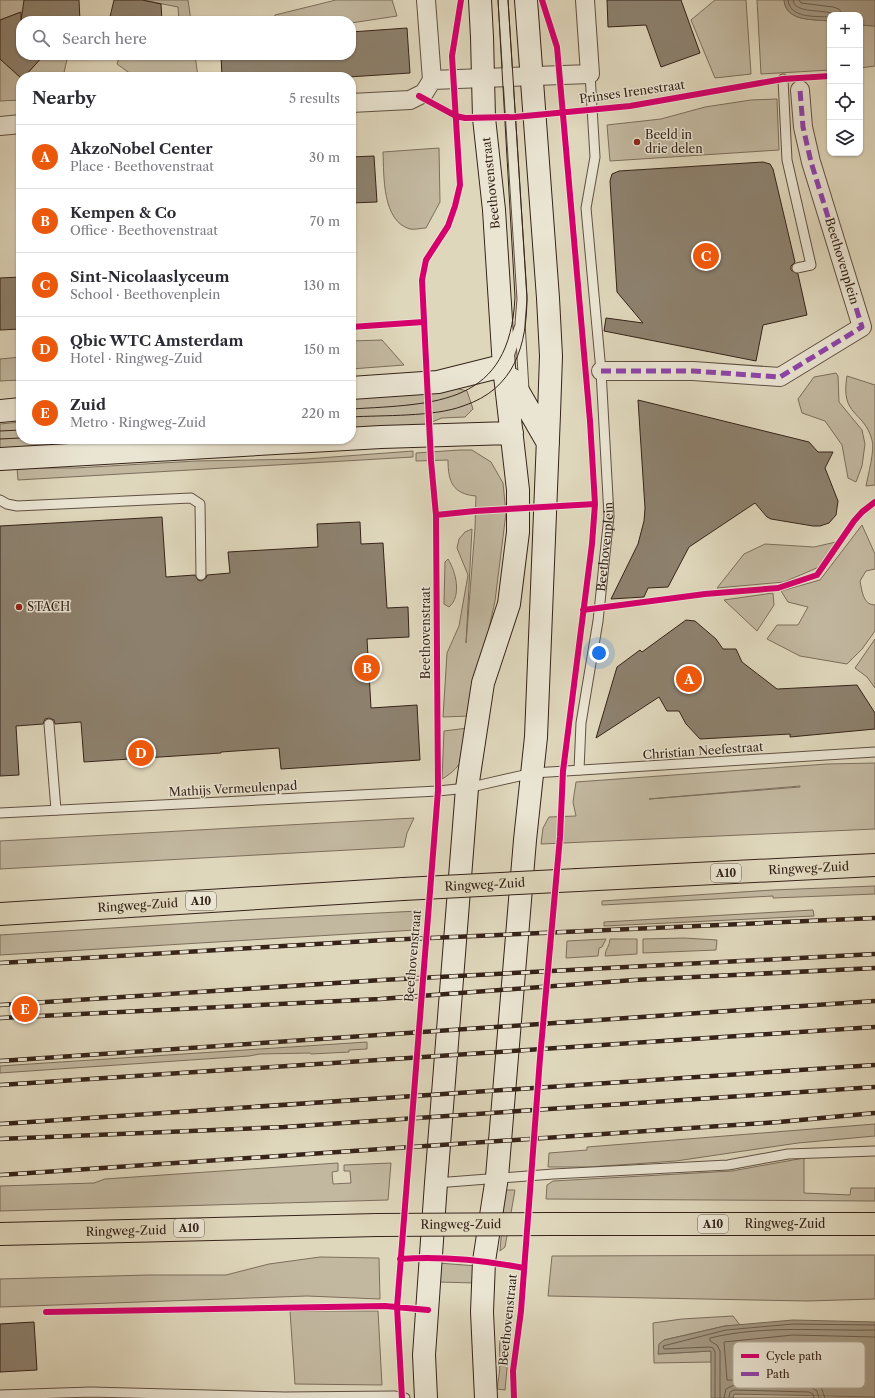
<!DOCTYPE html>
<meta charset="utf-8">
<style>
:root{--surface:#fff;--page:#f7f7f7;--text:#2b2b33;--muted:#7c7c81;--line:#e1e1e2;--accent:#ea580c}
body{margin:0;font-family:"Libre Caslon Text",serif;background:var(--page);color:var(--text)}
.controls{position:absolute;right:12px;top:12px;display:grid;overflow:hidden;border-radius:8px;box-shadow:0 1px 3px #0004}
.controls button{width:36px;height:36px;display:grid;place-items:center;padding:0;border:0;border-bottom:1px solid var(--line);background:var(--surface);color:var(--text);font:20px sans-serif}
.you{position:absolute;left:599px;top:653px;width:14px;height:14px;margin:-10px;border:3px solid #fff;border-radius:50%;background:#1a73e8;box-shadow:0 0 0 6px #1a73e833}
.badge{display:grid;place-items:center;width:26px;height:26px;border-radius:50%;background:var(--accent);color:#fff;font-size:13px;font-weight:700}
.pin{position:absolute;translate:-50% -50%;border:2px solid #fff;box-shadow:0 1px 4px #0006}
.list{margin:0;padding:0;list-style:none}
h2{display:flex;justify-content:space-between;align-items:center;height:52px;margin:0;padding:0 16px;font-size:17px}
h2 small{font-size:13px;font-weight:400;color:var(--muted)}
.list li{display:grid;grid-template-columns:26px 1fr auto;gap:12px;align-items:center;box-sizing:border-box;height:64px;padding:0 16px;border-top:1px solid var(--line)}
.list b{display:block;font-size:15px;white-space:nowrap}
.list p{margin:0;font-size:13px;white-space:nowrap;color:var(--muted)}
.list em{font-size:13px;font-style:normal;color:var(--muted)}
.icon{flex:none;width:22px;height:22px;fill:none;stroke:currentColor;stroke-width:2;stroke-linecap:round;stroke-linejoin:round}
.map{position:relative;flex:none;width:875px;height:1398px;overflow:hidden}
.search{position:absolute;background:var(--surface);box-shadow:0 1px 3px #0004;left:16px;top:16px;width:340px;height:44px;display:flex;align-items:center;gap:10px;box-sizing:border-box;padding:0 14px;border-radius:16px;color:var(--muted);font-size:15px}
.panel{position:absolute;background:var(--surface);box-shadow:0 1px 3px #0004;left:16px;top:72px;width:340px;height:372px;border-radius:16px}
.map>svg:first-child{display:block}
</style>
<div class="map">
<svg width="875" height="1398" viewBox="0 0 875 1398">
<rect width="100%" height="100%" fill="#dfd7bc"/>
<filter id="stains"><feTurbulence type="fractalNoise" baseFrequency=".005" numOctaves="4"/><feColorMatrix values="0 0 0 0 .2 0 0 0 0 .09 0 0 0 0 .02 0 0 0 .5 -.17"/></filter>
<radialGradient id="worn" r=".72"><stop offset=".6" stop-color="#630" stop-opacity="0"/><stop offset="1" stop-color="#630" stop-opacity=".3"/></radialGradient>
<!-- green -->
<path fill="#c2b8a0" stroke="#7c6e5c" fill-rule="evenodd" d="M0 0H30L25 18 18 13 0 20Z
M143 0H188L191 21H179L178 7Z
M336 0H392L397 16 351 23V21H274L275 15Z
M715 0H746L751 74 715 78 691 20Z
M757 0H784C786 22 813 19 830 21V70L761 74Z
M860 25 875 26V66L860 68Z
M44 55H68L63 77H24Z
M120 55H195L198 77H135L117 64Z
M0 59 21 78V100L0 101Z
M777 99 779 150 610 161 607 125 661 119 705 107 751 100Z
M439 148 440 202 426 228C421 228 415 230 410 229 382 221 384 176 383 152Z
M382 340 404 365 351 369V341Z
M21 357V380L0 381V359Z
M836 373 838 376 839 402 862 430 865 444 862 466 856 482 848 478 842 445 825 421 802 413 798 399 814 377Z
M847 376 875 385V485L866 486C868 475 875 450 872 440 864 410 840 417 847 376Z
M455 388 467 391 473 409 465 417 442 418 419 427 351 432V394Z
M21 422V439H236L0 452V424Z
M459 450H472L491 462 503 483 506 513 495 601 470 716 443 717 447 653 459 626 468 575 457 548 459 539 465 532 472 529 466 643 475 528 476 496C453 494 448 482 448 460L416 461V453Z
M413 451V457L18 480 17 468H75L196 461 306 459Z
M862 525 875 554V569L866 571 860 581C862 591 863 605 875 605V631L862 649 847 664 800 656 767 639 777 625H798L808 607 788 602 781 591 820 580Z
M836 542 819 567 784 582 717 588 744 554 765 544 814 547Z
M448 559C456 572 462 596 449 607L444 604 445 562Z
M773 593 774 605 757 631 724 600Z
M875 639V688L867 677 855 668Z
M468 728C463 753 466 765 442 779L444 731Z
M875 763V829L541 844 543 828 549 817 576 816 573 802 576 782 827 764ZM800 787 649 799 800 786Z
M414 818 407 833 404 847 0 869V841Z
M875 886V894L773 898V896L602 905V901L773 890Z
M813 910 814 916 604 926V922Z
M418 911 416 930 0 955V935L240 920Z
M684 938 717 940 716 950 643 953V939Z
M606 939 602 947 599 948 598 956 566 958 567 941Z
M610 939H637V954L605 956C605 949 610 946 610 939Z
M367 1042V1049L349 1050V1052L311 1054 310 1053 260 1054 249 1056 0 1073V1066Z
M875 1124V1136L798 1143 676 1161 589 1167H548L549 1153 587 1150V1147Z
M804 1158V1193L850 1195 851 1188H875V1201L546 1199 547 1185 553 1181 732 1171Z
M338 1163V1171L332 1172 333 1184 351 1183 350 1171H344V1165L391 1163 388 1200 0 1211V1186L94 1183 105 1179Z
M505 1190H515L505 1247 500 1251Z
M875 1255V1299L807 1301 548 1296 552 1256Z
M320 1257 379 1258 380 1299 307 1296 0 1307V1279L148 1275H226L269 1264Z
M438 1263 477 1266 475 1283 438 1282Z
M290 1311H378L382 1385 295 1384Z
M733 1316 740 1325 725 1326 664 1340 658 1354 711 1351V1362L654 1363 653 1323 682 1319Z
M511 1326 505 1390 497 1389C498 1380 500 1372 500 1363 500 1345 496 1338 511 1326Z
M875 1392V1398H733V1394Z"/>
<!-- water -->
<path fill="#a59a85" stroke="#786a5a" d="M784 0H875V26L860 25V15H830V21C813 19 786 22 784 0Z
M793 1320 875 1322V1397L734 1394 733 1398H711V1351L658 1354 659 1344 664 1340 725 1326Z"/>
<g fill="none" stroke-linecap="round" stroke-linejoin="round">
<!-- shore -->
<path stroke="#6d5e4f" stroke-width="1" d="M788 0C790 19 816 16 830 17
M793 0C794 15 826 8 836 15
M799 0 801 3 833 7 839 9 843 15
M715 1398V1352L713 1348 710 1347 664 1349 663 1346 726 1330 793 1324 875 1325
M720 1398V1351L717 1345 710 1341V1338C764 1325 820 1331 875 1330
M724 1398 726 1389 734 1385 811 1387 817 1391 819 1398
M729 1398 730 1392 734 1390 809 1392 813 1394 814 1398
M825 1398 821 1387 812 1381 727 1380 724 1342 793 1335 875 1337"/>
</g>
<!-- building -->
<path fill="#8d816e" stroke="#352319" d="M24 0H79L80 21H21Z
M114 0H142L161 4 162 21H109Z
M607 0H681L700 53 661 67 646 25 608 27Z
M21 12V55H44L24 77 21 78 0 59V20Z
M407 28 410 73 348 77H222L221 55H351V32Z
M374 156 377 202 351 203V157Z
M763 162 770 164 773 169 795 262 791 266V270L798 274 807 315 763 325 756 361 604 331 606 318 643 323 617 292 610 181 612 174 619 171Z
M21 277V329L0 330V278Z
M638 400 809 442 818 452H833L825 468 838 501 836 515 829 523 820 526H813L771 519 767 517 755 503 689 547 668 587 648 588 644 597 611 599 638 544 644 521 645 508Z
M162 517 166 577 195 575 198 580 201 581 206 578 207 575 230 573 228 552 318 547 317 524 360 522 361 544 383 543 387 608 408 607 409 637 367 639 371 708 417 705 420 760 281 769 279 748 221 752V753L84 762 81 722 55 724 54 720 49 718 45 719 43 724 16 726 19 775 0 776V526Z
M686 620 695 621 716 639 723 649H736L742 662 777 689 857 685 875 713V729L790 737V734L700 739 686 724 679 711H667L659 697 596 738 617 667 640 650 642 652Z
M34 1322 37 1370 0 1372V1324Z"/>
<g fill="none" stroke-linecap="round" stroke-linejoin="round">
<!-- lane casing -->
<g stroke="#605042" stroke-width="11">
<g id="lane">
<path d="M503 0 522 299 520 323 524 390"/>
<path d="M783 79 787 160 811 265 797 268"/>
<path d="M509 356 519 328"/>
<path d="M0 500 7 504 17 506 191 498 200 504 201 575"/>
<path d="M49 724 56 810"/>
<path id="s1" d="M579 770 581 723 598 621 609 516 601 371 586 208 595 157 590 74"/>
<path d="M0 813 438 791 467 788 533 773 875 752"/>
<path d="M436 1183 553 1174 728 1165 788 1154 875 1151"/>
<path d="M0 1395 91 1392 285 1397 394 1396 405 1398"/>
</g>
</g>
<!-- street casing -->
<g stroke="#605042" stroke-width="20">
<path id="street" d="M426 0 432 80
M351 103 410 100 424 93 432 80 590 74 585 0
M0 126 21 124
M601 371H693L780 377 862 327 811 162 803 127 800 90"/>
</g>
<!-- secondary casing -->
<g stroke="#352319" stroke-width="24">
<path id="secondary" d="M511 379 548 443
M351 388 438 382 494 368 504 367
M0 411 21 409
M0 459 381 437 512 433
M426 1398 424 1355 436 1183 467 788 483 683 509 604 518 532V490L504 367 494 210 484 118 482 37 480 0
M486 1398 482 1312 484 1261 497 1177 525 840 536 737 549 414 551 356 548 298 526 0"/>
</g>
<!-- highway casing -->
<g stroke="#352319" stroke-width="24">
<g id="highway">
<path id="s2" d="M578 880 875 865"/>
<path id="s3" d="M0 914 403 889"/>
<path id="s4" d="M551 1224H875"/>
<path id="s5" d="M0 1234 377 1225"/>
</g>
</g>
<!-- lane -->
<use href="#lane" stroke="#eae5d3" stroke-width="9"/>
<!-- street -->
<use href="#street" stroke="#eae5d3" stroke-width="18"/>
<!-- secondary -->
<use href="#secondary" stroke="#eae5d3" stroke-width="22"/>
<!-- highway -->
<use href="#highway" stroke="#dfd7bc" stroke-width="22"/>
<!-- tram -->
<path stroke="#352319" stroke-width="1" d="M351 409C437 404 510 405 515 297L498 0
M351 417C383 415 434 417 463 406 515 389 527 345 527 296L508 0
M0 431 21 430
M0 439 21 438"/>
<!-- rail casing -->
<g stroke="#352319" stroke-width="4.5">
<path id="rail" d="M0 963 385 940 875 918
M0 1005 382 980 875 954
M0 1018 380 999 634 980 875 968
M0 1061 875 1001
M0 1085 875 1027
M0 1124 875 1065
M0 1139 284 1127 875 1087
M0 1175 779 1122 875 1113"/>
</g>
<!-- rail -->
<use href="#rail" stroke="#eae5d3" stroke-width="3" stroke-dasharray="9" stroke-linecap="butt"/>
<!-- highway-bridge casing -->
<g stroke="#352319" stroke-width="24" stroke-linecap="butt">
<g id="highway-bridge">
<path id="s6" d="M403 889 578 880"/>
<path id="s7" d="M377 1225 551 1224"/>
</g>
</g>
<!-- highway-bridge -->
<use href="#highway-bridge" stroke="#dfd7bc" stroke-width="22"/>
<!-- quiet -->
<path stroke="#8e44ad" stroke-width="5" stroke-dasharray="10 5" stroke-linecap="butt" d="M601 371H693L780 377 862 327 811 162 803 127 800 90"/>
<!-- cycleway casing -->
<g stroke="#eae5d3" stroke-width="8">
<path id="cycleway" d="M419 96 456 116 465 118 515 117 630 106 783 79 830 76
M351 327 423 322
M436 515 475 511 595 504
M583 610 705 594 778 588 817 575 854 521 862 512 875 502
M400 1259C442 1256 482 1260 524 1268
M46 1312 385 1306 428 1310
M402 1398 397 1307 438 791 436 515 431 461 422 280 426 260 448 226 455 206 460 185 452 56 461 0
M514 1398 513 1371 521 1311 540 1058 560 837 563 771 592 544 595 504 590 421 557 47 542 0"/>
</g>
<!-- cycleway -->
<use href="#cycleway" stroke="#d6006c" stroke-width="6"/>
</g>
<!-- markers -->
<g fill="#8f2418" stroke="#eae5d3" stroke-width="1.5">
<circle cx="637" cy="142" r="4"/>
<circle cx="19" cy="607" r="4"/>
</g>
<g text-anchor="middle" stroke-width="3" stroke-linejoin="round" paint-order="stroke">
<!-- shield labels -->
<g fill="#eae5d3" stroke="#6b5d51" stroke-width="1">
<rect x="711" y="864" width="30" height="18" rx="3"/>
<rect x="186" y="892" width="30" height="18" rx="3"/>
<rect x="698" y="1215" width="30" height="18" rx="3"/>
<rect x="174" y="1219" width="30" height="18" rx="3"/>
</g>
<g font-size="11" font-weight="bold" fill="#352319">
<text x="726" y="877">A10</text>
<text x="201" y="905">A10</text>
<text x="713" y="1228">A10</text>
<text x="189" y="1232">A10</text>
</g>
<!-- street labels -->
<g font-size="12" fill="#352319" stroke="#eae5d3">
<text transform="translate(632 92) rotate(-8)" y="4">Prinses Irenestraat</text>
<text transform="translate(491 183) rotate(-96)" y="4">Beethovenstraat</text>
<text transform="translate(842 261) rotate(73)" y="4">Beethovenplein</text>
<text dy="4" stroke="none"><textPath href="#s1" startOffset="225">Beethovenplein</textPath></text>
<text transform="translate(426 633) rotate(-90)" y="4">Beethovenstraat</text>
<text transform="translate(703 751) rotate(-4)" y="4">Christian Neefestraat</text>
<text transform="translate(233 789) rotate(-3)" y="4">Mathijs Vermeulenpad</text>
<text dy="4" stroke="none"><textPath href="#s2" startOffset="231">Ringweg-Zuid</textPath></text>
<text dy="4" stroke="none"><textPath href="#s6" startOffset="82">Ringweg-Zuid</textPath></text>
<text dy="4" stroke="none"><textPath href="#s3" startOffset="138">Ringweg-Zuid</textPath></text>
<text transform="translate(413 956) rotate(-85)" y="4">Beethovenstraat</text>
<text dy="4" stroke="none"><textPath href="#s4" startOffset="234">Ringweg-Zuid</textPath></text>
<text dy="4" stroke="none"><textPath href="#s7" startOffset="84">Ringweg-Zuid</textPath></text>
<text dy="4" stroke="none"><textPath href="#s5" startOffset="126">Ringweg-Zuid</textPath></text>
<text transform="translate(508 1320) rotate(-84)" y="4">Beethovenstraat</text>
</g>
<!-- poi labels -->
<g font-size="12" fill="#352319" stroke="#eae5d3" text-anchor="start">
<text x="645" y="139">Beeld in<tspan x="645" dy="14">drie delen</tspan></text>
<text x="27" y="611">STACH</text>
</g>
</g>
<!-- legend -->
<rect x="733" y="1342" width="132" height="46" rx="6" fill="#eae5d3" stroke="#b4ab9b" stroke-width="1"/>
<rect x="741" y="1354" width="18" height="4" fill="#d6006c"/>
<rect x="741" y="1372" width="18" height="4" fill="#8e44ad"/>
<g font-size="11" fill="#352319">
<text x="766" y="1360">Cycle path</text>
<text x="766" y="1378">Path</text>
</g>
<rect width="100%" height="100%" filter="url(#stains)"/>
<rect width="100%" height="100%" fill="url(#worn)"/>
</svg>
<div class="controls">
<button>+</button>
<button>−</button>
<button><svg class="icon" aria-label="locate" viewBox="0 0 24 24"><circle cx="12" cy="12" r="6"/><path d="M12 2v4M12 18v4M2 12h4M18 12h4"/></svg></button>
<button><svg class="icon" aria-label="layers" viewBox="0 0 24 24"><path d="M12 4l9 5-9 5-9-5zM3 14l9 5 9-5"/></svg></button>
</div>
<div class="you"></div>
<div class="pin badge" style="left:689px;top:679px">A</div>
<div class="pin badge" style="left:367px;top:668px">B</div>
<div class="pin badge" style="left:706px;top:256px">C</div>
<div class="pin badge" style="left:141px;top:753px">D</div>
<div class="pin badge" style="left:25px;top:1009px">E</div>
<div class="search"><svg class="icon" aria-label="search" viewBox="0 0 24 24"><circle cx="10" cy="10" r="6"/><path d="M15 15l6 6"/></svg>Search here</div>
<section class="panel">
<h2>Nearby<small>5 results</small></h2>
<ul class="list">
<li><span class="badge">A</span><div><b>AkzoNobel Center</b><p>Place · Beethovenstraat</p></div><em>30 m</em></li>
<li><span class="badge">B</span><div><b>Kempen &amp; Co</b><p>Office · Beethovenstraat</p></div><em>70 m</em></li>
<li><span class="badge">C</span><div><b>Sint-Nicolaaslyceum</b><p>School · Beethovenplein</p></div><em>130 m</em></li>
<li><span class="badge">D</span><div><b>Qbic WTC Amsterdam</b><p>Hotel · Ringweg-Zuid</p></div><em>150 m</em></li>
<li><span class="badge">E</span><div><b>Zuid</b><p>Metro · Ringweg-Zuid</p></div><em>220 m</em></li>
</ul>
</section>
</div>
